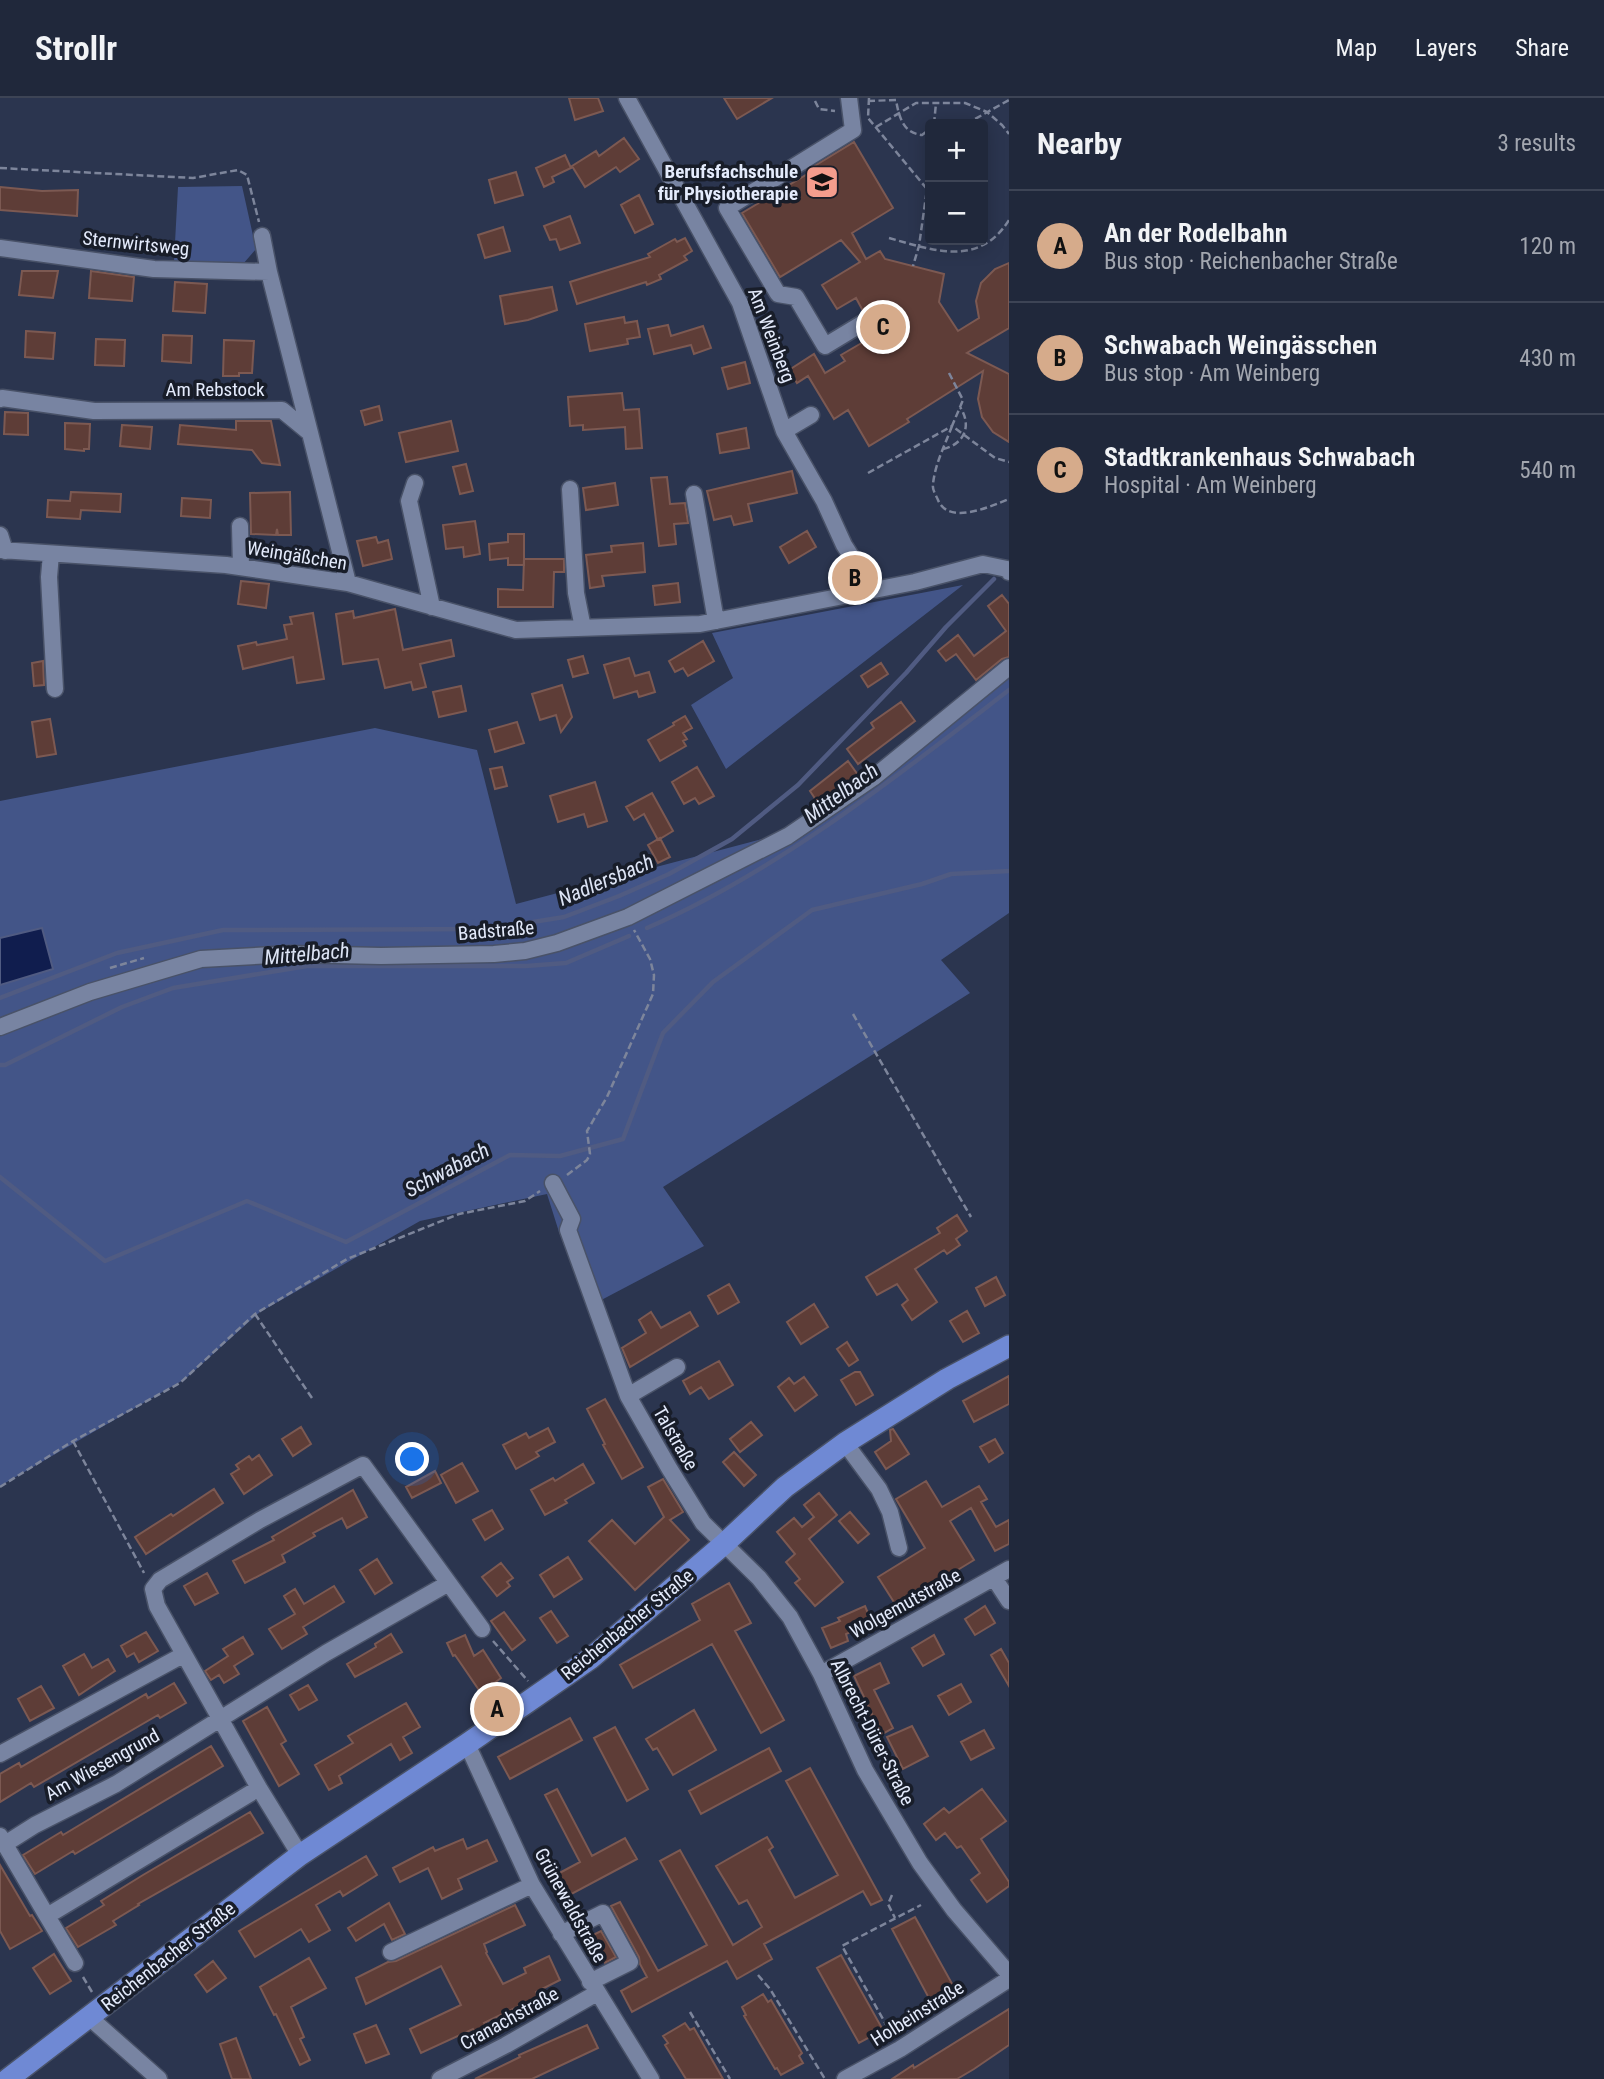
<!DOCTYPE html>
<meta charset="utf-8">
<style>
:root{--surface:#20283b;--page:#2d3446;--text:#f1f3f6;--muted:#a2a6af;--line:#3d4455;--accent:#d6ab8b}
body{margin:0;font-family:"Roboto Condensed",sans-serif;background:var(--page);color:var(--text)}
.controls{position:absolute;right:21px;top:21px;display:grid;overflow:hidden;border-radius:7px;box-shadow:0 4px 18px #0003}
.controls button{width:63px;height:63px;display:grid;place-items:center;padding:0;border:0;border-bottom:2px solid var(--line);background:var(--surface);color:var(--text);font:35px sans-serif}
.you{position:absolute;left:413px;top:1362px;width:24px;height:24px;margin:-18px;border:5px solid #fff;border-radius:50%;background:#1a73e8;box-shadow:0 0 0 10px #1a73e833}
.badge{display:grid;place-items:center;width:46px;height:46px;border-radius:50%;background:var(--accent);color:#111;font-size:23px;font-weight:700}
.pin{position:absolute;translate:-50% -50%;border:4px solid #fff;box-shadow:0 2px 7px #0006}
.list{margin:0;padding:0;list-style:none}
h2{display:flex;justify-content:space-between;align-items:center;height:91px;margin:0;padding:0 28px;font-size:30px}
h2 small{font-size:23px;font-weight:400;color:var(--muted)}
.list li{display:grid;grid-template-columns:46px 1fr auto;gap:21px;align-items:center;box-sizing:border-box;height:112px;padding:0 28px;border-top:2px solid var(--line)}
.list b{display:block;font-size:26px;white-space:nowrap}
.list p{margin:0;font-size:23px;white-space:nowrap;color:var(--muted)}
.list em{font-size:23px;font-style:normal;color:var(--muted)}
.map{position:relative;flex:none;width:1009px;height:1981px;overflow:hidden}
header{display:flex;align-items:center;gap:42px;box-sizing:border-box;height:98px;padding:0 35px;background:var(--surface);border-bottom:2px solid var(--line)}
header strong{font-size:33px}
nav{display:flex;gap:38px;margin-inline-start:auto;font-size:24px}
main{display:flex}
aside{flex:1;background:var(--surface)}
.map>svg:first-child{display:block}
</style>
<header>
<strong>Strollr</strong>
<nav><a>Map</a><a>Layers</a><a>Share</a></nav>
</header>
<main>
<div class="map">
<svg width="1009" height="1981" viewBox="0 0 1009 1981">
<rect width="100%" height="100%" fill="#2b354f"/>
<!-- green -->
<path fill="#435588" d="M242 88 256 151 243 166 174 163 178 89Z
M963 487 726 671 691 607 733 580 712 535Z
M1009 568V815L941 862 970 895 663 1089 704 1148 588 1209 559 1134 547 1096 420 1123 260 1214 185 1281 0 1388V703L375 630 477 652 516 806 785 735Z"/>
<!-- water -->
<path fill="#101d4e" stroke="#505b82" stroke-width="2" d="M42 830 53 871 0 887V840Z"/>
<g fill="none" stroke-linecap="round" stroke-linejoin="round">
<!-- stream -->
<path stroke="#505b82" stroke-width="4.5" d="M647 830C778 773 896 679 1009 592
M0 900 117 855 223 832 490 831 564 819 619 798 669 776 732 741 798 687 906 575 946 529 994 481
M0 967H5L122 909 173 890 307 868H526L566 865 629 838
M0 1079 105 1163 247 1103 346 1144 510 1057 560 1058 623 1041 663 935 713 884 812 812 922 786 951 776 1009 773"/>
</g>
<!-- building -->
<path fill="#5e3d37" stroke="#7c5952" stroke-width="2" d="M569 0H598L603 13 575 22Z
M724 0H772L737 21Z
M624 40 639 61 620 74 616 69 585 89 572 68 596 53 599 58Z
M854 44 893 110 852 135 866 161 880 153 885 161 944 176 939 204 958 233 979 220 976 203 981 185 995 171 1009 165V230L967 255 1009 276V344L993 334 982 319 978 301 983 273 907 321 909 324 869 348 848 312 834 321 808 278 797 285 789 272 814 256 825 275 845 263 841 257 877 236 874 231 877 226V217L872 213H863L856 200 837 211 822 187 860 164 841 142 780 179 742 115 809 75 808 72Z
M565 57 571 70 552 79 554 84 544 89 536 70Z
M516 74 523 97 495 105 489 82Z
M0 89 42 93 78 92 77 118 0 112Z
M639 97 653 126 635 135 621 107Z
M570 118 580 145 560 152 556 141 550 142 544 128Z
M503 129 510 153 485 160 478 137Z
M685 140 692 153 684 158 687 162 659 177 661 181 647 187 646 184 577 206 570 184 650 159 648 156 675 141 677 144Z
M22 173H58L53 200 19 197Z
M91 173 134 179 132 203 89 200Z
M175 184 207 186 205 215 173 213Z
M552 189 557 212 528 222 505 226 500 198Z
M624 219 625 225 637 223 640 239 627 241 628 246 590 253 585 226Z
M668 227 671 238 703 228 711 250 694 256 691 247 654 256 648 231Z
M26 233 55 235 53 261 25 259Z
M163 237 192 238 191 265 162 263Z
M96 241 125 242 124 268 95 267Z
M224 242 254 243 252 275H239V278H223Z
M745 264 750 285 728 291 722 270Z
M622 295 624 312 639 311 642 350 626 351 625 329 583 332V327L570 328 568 299Z
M379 308 382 322 365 327 361 313Z
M5 314 28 315V337L4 336Z
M236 323H271L280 367 262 365 252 352 178 346 180 327 236 332Z
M451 323 458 353 406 364 399 335Z
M65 325 90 326 89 351H84V353L65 351Z
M122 327 152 329 150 351 120 348Z
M746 330 749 350 720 355 717 336Z
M466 366 473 393 460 396 453 369Z
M792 373 797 395 748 406 752 423 734 427 731 418 714 422 707 393Z
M667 379 670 406 685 405 688 425 674 426 676 446 659 448 651 380Z
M615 385 618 407 586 412 583 390Z
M71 394 121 396 120 414 81 412 80 421 47 419 48 402 70 403Z
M290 394 291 437H278L277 431 276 437 251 436 250 395Z
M182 400 211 402 210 420 181 418Z
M475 423 480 456 464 459 463 449 446 451 443 427Z
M807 433 816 449 789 465 780 449Z
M508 436H524V467H508V460L490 462 489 446 508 444Z
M376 439 378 445 388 442 392 461 363 468 357 443Z
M643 445 645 474 602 478 604 488 590 490 586 457 612 454 611 448Z
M524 461H564V474H554L553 509H498V491L523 492Z
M241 483 269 486 266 510 238 506Z
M678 485 680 504 655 507 653 488Z
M1002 497 1009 506V559L1002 561 976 582 956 556 946 563 938 553 958 537 974 558 1006 533 988 508Z
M395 511 403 552 451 542 454 558 420 566 426 589 413 592 411 584 385 590 378 561 343 566 336 516 353 513 354 520Z
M313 515 324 581 297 585 293 559 243 571 238 548 256 544 257 547 287 541 284 527 292 526 290 519Z
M703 543 714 563 688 578 683 570 675 574 669 563Z
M583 558 588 575 573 579 568 562Z
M629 560 635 578 649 574 655 594 639 599 637 593 614 600 604 567Z
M43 563 44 587 34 588 32 565Z
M881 565 888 576 868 589 861 578Z
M562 587 572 619 561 634 556 617 540 622 532 596Z
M461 588 466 613 439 619 433 594Z
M901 604 915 623 858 666 847 651 874 630 871 625Z
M685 618 692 630 683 635 687 641 683 643 686 648 660 663 648 642 674 627 673 625Z
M50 621 56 656 37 659 32 624Z
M517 624 524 645 495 654 489 632Z
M848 663 858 677 818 705 810 693Z
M502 669 507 688 495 691 490 671Z
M697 669 714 698 699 706 695 700 684 706 672 684Z
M595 684 607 723 588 729 584 716 558 724 550 698Z
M652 695 673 733 658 742 644 716 634 722 626 709Z
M660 740 670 759 658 765 648 747Z
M957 1117 967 1133 956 1141 960 1147 947 1156 944 1152 915 1171 937 1204 912 1222 902 1207 908 1202 897 1186 877 1197 866 1179 940 1135 937 1130Z
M996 1179 1005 1197 985 1208 976 1190Z
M729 1186 739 1204 718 1216 708 1198Z
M814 1206 828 1229 801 1246 787 1224Z
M967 1213 979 1235 963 1244 950 1223Z
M651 1214 661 1230 690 1214 698 1228 630 1269 622 1250 646 1235 639 1222Z
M847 1244 858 1262 849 1268 837 1251Z
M719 1263 733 1287 709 1301 701 1289 690 1296 683 1283Z
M855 1274H860L873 1297 856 1307 841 1282Z
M1009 1278V1306L974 1324 963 1303Z
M804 1279 817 1297 795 1313 778 1289 789 1280 794 1286Z
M605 1301 643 1369 622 1381 603 1347 605 1346 587 1311Z
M751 1324 762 1337 740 1354 730 1341Z
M301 1329 311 1346 293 1358 282 1341Z
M548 1330 555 1344 536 1354 539 1358 516 1371 503 1347 526 1335 529 1340Z
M893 1331 909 1356 886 1371 875 1354 891 1343 890 1332Z
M995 1341 1003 1355 989 1364 980 1349Z
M734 1354 756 1377 744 1388 723 1364Z
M259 1357 272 1377 244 1396 231 1376 239 1371 236 1367 249 1358 252 1362Z
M462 1365 478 1393 456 1405 441 1377Z
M583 1366 594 1385 565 1402 567 1405 545 1417 531 1392 553 1380 555 1383Z
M435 1373 441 1385 412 1400 406 1389Z
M663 1381 683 1414 670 1422 689 1442 635 1492 589 1443 612 1422 635 1446 664 1419 648 1389Z
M926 1383 942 1409 979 1388 987 1401 981 1404 996 1429 1009 1422V1446L995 1453 971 1410 950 1423 974 1462 897 1509 878 1479 925 1450 896 1401Z
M214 1391 223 1405 146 1456 135 1439 171 1416 173 1418Z
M353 1392 367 1419 347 1430 342 1420 313 1435 315 1438 282 1457 285 1464 245 1485 233 1463 274 1442 272 1439Z
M819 1395 837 1417 809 1441 843 1484 815 1508 795 1485 800 1481 786 1464 795 1456 777 1434 794 1420 802 1429 814 1419 804 1407Z
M492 1412 503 1431 485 1442 473 1422Z
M850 1414 869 1436 858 1445 839 1423Z
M568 1459 582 1481 554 1499 540 1477Z
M377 1461 392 1485 375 1496 360 1472Z
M501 1465 513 1480 507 1484 510 1488 497 1498 482 1479Z
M207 1475 218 1495 195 1507 184 1488Z
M729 1485 751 1525 735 1533 784 1622 761 1635 712 1546 633 1590 620 1567 700 1522 692 1506Z
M334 1488 344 1504 303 1529 307 1536 282 1551 269 1531 295 1516 284 1498 295 1491 304 1506Z
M865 1508 872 1525 846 1536 848 1543 831 1550 822 1530 840 1523 838 1520Z
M985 1508 995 1525 975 1537 965 1521Z
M551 1513 568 1538 557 1545 540 1520Z
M504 1514 525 1542 512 1552 491 1523Z
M146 1534 158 1553 139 1564 134 1555 127 1559 121 1548Z
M391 1536 402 1554 355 1579 347 1566 376 1549 375 1546Z
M465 1537 474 1558 483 1552 501 1580 481 1595 455 1557 453 1558 447 1545Z
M934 1537 944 1556 923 1568 912 1550Z
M243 1539 253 1556 234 1568 239 1576 224 1585 219 1577 211 1582 205 1573 228 1558 223 1551Z
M1001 1551 1009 1565V1588L991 1557Z
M84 1556 92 1570 108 1561 115 1573 79 1597 63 1568Z
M880 1565 889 1585 874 1592 893 1630 875 1640 865 1619 872 1616 854 1578Z
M174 1585 186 1605 160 1620 158 1617 34 1689 31 1685 0 1704V1676L19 1665 21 1669 146 1596 148 1600Z
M961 1586 971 1604 949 1617 938 1598Z
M308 1587 317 1602 299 1612 290 1597Z
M41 1588 54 1610 30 1623 18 1601Z
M406 1605 420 1629 403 1639 412 1655 400 1662 391 1646 339 1678 342 1685 329 1692 315 1667 353 1645 348 1638Z
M267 1609 286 1643 281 1646 299 1676 279 1688 243 1623Z
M694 1612 716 1652 673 1677 657 1650 653 1652 646 1641Z
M570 1620 582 1642 510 1681 498 1659Z
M912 1628 928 1658 903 1671 887 1639Z
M615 1629 648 1691 627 1703 594 1640Z
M984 1632 994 1650 971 1662 961 1644Z
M211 1648 223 1668 75 1756 73 1753 35 1776 23 1757 61 1734 63 1737Z
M769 1650 781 1673 701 1716 689 1693Z
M810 1670 882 1802 871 1807 863 1793 764 1846 772 1861 737 1881 727 1863 632 1914 621 1893 647 1879 640 1866 639 1859 611 1808 620 1804 658 1873 707 1847 660 1763 680 1752 733 1847 762 1829 747 1802 739 1806 716 1768 767 1739 773 1749 769 1752 795 1800 838 1777 786 1683Z
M557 1691 592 1758 625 1740 637 1761 564 1800 552 1779 580 1764 545 1697Z
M982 1691 1006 1723 981 1741 1009 1784V1788L987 1804 971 1782 980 1775 961 1748 957 1750 945 1735 936 1742 924 1726 944 1710 949 1715Z
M250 1714 263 1735 138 1806 139 1807 113 1823 116 1827 78 1849 66 1830 104 1807 101 1803 143 1777Z
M463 1741 467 1751 487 1742 497 1763 458 1781 462 1791 442 1801 428 1770 400 1784 393 1770 433 1749 435 1753Z
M366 1758 377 1777 343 1798 340 1793 316 1807 330 1832 309 1844 301 1831 255 1859 239 1833Z
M0 1767 30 1818 32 1817 42 1833 10 1851 0 1833Z
M389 1805 405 1836 392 1842 384 1826 356 1843 348 1830Z
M515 1807 525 1827 484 1846 487 1854 486 1855 503 1886 526 1875 524 1870 549 1858 560 1882 536 1894 538 1899 484 1925 488 1931 476 1937 473 1931 421 1955 410 1931 461 1907 441 1868 366 1906 356 1880 388 1864 396 1863Z
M915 1819 955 1891 931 1904 892 1831Z
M601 1833 616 1859 605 1865 591 1838Z
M54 1856 71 1883 50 1896 33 1870Z
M841 1857 883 1932 859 1945 817 1870Z
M309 1860 326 1890 291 1909 304 1939 300 1941 310 1962 300 1967 276 1916 274 1917 260 1889Z
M213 1863 226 1880 207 1894 195 1877Z
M763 1896 768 1904 771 1902 802 1955 799 1958 803 1965 781 1977 777 1970 775 1971 744 1918 746 1917 742 1909Z
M1009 1911V1947L974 1971 957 1981H892L913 1967 914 1970Z
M685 1925 690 1932 694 1930 723 1981H686L665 1947 668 1945 663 1938Z
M376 1927 389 1956 366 1965 354 1936Z
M587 1927 598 1950 532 1981H475L520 1959 519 1957Z
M236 1940 251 1981H232L220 1946Z"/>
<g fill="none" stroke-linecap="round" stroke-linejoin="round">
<!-- minor casing -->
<g stroke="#495268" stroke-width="19">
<path id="minor" d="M627 0 740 205 784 333 824 403 844 447 872 491
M849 0 853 32 727 110 778 196 796 199 825 248 868 222
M262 138 269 174 310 335
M0 150 154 171 269 174
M0 301 2 300 94 313 282 312 310 335 348 485
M784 333 811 317
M415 385 409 403 432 509
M570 391 576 495 583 530
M694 396 716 523
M240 428 241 469
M0 437 5 453
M0 452 226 467 348 485 516 532 700 526 915 484 983 466 1007 471 1009 474
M51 456 49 479 55 591
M0 929 90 894 201 861 291 856 381 858 494 856 525 853 557 845 628 819 788 738 873 680 1009 569
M553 1085 572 1121 568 1132 628 1298
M677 1269 628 1298 669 1370 703 1425 759 1480 790 1519 821 1576 865 1672 920 1765 954 1812 1009 1876
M845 1345 879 1391 890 1414 899 1450
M994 1480 1009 1503
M821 1576 1009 1471
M467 1646 532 1787 651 1981
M0 1656 183 1557
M0 1738 47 1818 259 1690
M5 1746 35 1727 116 1686 326 1555 447 1486
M300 1757 259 1690 157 1508 153 1491 160 1482 260 1422 363 1367 482 1531
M47 1818 75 1865
M561 1836 603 1815 630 1864 590 1884
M391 1854 532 1787
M89 1919 159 1981
M440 1981 506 1947 597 1895
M845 1981 900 1951 1009 1881"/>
</g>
<!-- major casing -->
<g stroke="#495268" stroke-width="24">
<path id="major" d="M8 1981 300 1757 467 1646 591 1560 724 1446 785 1389 845 1345 947 1281 1009 1248"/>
</g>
<!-- path -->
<path stroke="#7d859b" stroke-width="2.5" stroke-dasharray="7 3.5" stroke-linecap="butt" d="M869 0 868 20 927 91 919 148 913 168
M815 3 819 11 835 13
M868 3 896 2C899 19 903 35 922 37L930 31
M934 26 936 5
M966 26 1009 2
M876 29 916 5H965L987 14 1002 27 1009 36
M0 70 193 80 238 72 247 77 259 124
M927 91 930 79
M889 140C932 152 979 170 1009 122
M949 275 963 302 952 328 995 360 1009 364
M952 328C945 347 935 366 933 386 932 392 936 397 938 402 949 428 991 408 1009 401
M943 351C965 346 972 327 960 309
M868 375 952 328
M110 870 144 860
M853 916 971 1119
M567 1077 587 1062 590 1056 587 1033 607 999 653 896 654 877 650 861 634 832
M255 1216 312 1300
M73 1343 144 1475
M0 1389 73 1343 180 1285 255 1216 347 1161 459 1116 525 1103 540 1093
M493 1543 528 1583
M892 1797 888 1806 895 1820
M758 1877 770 1891 825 1981
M83 1879 92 1894
M690 1914 730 1981
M893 1939 842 1848 921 1807"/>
<!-- minor -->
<use href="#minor" stroke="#7884a2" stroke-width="16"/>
<!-- major -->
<use href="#major" stroke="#6f89d4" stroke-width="21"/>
</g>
<!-- icons -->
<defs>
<g id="school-square" transform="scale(1.75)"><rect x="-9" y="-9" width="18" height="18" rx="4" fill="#f49d8d" stroke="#181d29"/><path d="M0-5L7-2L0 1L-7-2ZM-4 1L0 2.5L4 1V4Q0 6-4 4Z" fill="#111"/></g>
</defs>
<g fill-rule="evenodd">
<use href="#school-square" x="822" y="84"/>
</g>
<g text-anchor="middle" stroke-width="7" stroke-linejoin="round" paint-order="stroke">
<!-- poi labels -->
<g font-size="19" font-weight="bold" fill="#e4ebfc" stroke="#181d29" text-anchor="end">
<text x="798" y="80">Berufsfachschule<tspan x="798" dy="22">für Physiotherapie</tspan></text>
</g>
<!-- street labels -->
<g font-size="19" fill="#e4ebfc" stroke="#181d29">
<text transform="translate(136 145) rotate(6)" y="7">Sternwirtsweg</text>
<text transform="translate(772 237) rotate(69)" y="7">Am Weinberg</text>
<text x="215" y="298">Am Rebstock</text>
<text transform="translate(297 457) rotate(9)" y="7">Weingäßchen</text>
<text transform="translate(496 832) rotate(-5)" y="7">Badstraße</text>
<text transform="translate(676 1340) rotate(60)" y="7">Talstraße</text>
<text transform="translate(905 1505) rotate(-29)" y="7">Wolgemutstraße</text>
<text transform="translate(627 1526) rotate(-39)" y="7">Reichenbacher Straße</text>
<text transform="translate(873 1634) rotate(63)" y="7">Albrecht-Dürer-Straße</text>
<text transform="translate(102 1666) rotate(-29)" y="7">Am Wiesengrund</text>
<text transform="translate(571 1807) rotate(61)" y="7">Grünewaldstraße</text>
<text transform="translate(168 1858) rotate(-38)" y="7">Reichenbacher Straße</text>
<text transform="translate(917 1915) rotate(-32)" y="7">Holbeinstraße</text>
<text transform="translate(509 1920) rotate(-29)" y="7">Cranachstraße</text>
</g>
<!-- water labels -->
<g font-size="21" font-style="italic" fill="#dde4f5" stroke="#181d29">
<text transform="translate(841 695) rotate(-36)" y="7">Mittelbach</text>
<text transform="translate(606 782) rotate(-23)" y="7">Nadlersbach</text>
<text transform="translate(307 856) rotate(-5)" y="7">Mittelbach</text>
<text transform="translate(447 1072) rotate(-28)" y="7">Schwabach</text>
</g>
</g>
</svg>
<div class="controls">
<button>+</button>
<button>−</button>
</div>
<div class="you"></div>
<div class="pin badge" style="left:497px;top:1611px">A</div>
<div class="pin badge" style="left:855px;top:480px">B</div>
<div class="pin badge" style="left:883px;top:229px">C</div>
</div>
<aside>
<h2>Nearby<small>3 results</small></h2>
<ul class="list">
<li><span class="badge">A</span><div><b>An der Rodelbahn</b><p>Bus stop · Reichenbacher Straße</p></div><em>120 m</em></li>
<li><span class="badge">B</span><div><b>Schwabach Weingässchen</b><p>Bus stop · Am Weinberg</p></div><em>430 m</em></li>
<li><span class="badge">C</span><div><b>Stadtkrankenhaus Schwabach</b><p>Hospital · Am Weinberg</p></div><em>540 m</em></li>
</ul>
</aside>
</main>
